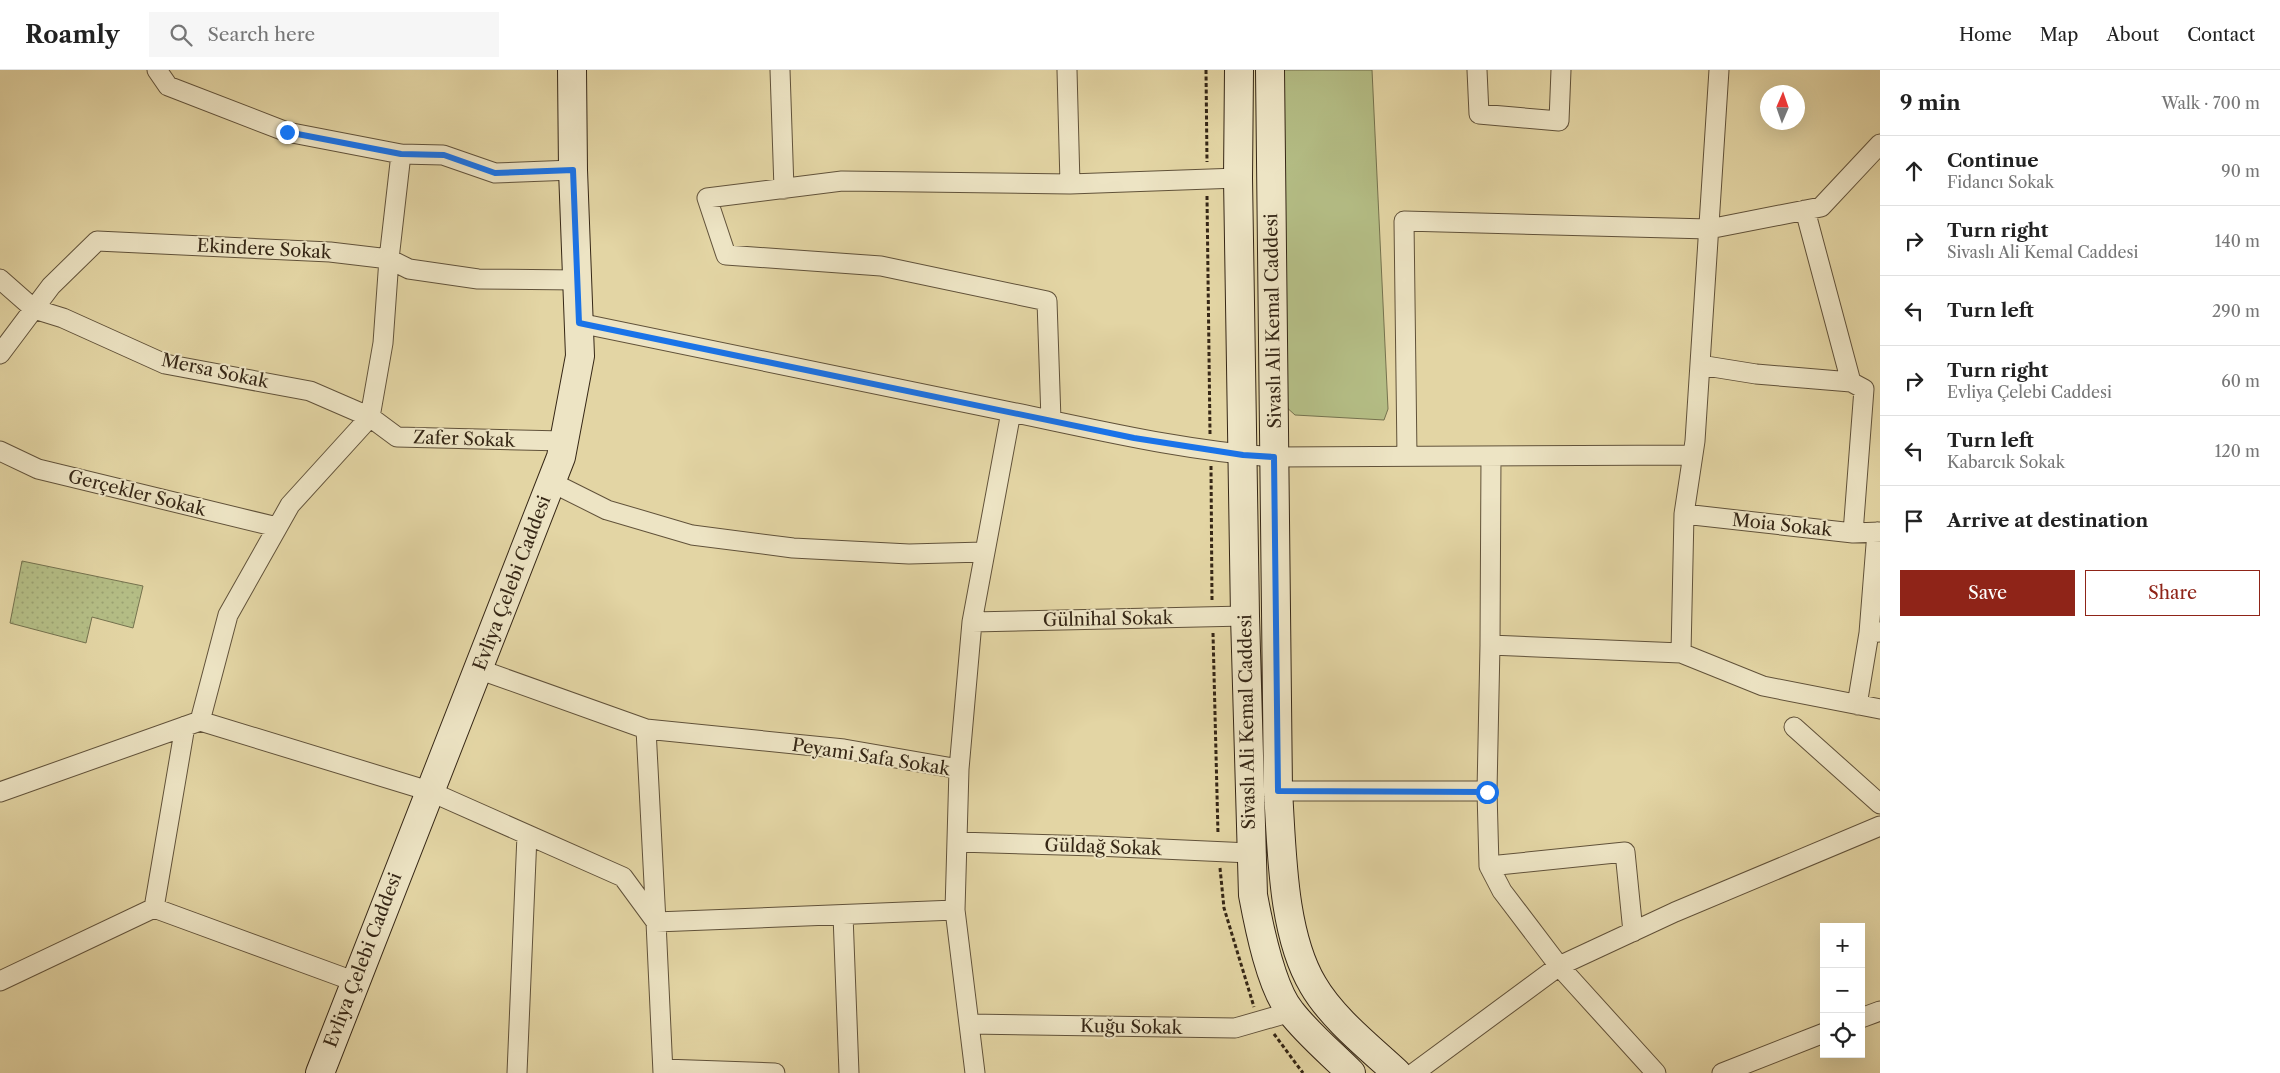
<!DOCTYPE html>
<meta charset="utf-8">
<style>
:root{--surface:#fff;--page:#f6f6f6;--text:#222;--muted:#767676;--line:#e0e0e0;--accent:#8f2418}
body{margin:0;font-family:"Libre Caslon Text",serif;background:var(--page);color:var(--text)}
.controls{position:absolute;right:15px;bottom:15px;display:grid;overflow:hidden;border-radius:0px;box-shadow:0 5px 20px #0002}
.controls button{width:45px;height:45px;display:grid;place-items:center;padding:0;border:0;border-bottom:1px solid var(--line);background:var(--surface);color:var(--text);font:25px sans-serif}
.compass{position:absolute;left:1760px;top:15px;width:45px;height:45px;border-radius:50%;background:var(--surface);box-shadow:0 5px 20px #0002;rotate:2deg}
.stop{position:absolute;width:15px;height:15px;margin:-11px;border:4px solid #1a73e8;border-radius:50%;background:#fff}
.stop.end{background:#1a73e8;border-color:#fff;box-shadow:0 1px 5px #0008}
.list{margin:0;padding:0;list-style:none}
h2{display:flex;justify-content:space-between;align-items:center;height:65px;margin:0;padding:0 20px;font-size:21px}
h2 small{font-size:16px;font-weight:400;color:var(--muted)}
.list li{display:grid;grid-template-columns:32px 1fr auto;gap:15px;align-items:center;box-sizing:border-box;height:70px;padding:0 20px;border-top:1px solid var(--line)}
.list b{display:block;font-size:19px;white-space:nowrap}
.list p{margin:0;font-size:16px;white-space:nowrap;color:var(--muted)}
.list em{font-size:16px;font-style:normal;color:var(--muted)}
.actions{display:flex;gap:10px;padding:15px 20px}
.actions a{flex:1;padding:11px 0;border:1px solid var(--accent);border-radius:0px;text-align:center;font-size:18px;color:var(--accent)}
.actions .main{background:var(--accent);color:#fff}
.icon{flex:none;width:28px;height:28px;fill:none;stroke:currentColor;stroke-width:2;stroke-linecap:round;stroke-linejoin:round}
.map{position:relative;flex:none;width:1880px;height:1003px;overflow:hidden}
header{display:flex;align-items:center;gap:30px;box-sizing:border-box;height:70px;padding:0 25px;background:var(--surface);border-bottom:1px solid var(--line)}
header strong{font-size:24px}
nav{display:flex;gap:28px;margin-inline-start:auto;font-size:18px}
.search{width:350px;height:45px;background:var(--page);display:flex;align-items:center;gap:12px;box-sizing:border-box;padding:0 18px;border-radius:0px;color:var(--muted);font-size:19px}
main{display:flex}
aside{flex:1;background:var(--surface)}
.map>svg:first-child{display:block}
</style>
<header>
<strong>Roamly</strong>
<div class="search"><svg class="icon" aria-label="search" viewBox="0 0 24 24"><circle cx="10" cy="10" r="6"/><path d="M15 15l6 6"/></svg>Search here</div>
<nav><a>Home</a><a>Map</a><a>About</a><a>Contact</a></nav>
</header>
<main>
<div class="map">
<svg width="1880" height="1003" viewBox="0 0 1880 1003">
<defs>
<pattern id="grass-dots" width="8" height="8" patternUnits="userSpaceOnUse" patternTransform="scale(1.25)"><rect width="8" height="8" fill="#b4bd85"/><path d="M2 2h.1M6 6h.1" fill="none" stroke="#9ba272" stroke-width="1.8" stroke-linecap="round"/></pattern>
</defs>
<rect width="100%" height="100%" fill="#e3d5a4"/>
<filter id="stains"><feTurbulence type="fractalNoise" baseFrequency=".004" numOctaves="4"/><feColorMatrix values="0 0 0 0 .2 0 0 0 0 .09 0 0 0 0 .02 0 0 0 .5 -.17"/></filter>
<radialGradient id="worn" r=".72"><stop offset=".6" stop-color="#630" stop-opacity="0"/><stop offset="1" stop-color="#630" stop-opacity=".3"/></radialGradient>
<!-- grass -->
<path fill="url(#grass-dots)" stroke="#75724e" d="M22 491 143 516 133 558 92 547 86 573 10 553Z"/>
<!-- park -->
<path fill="#b4bd85" stroke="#75724e" d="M1282 0H1372L1388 339 1384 350 1295 345 1284 335Z"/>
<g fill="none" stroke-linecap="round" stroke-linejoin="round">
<!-- street casing -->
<g stroke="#61523a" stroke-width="21">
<path id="street" d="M157 0 168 16 287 62 401 84 443 85 495 103 573 100
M780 0 784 119
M1067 0 1070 114
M1477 0 1479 44 1559 51 1561 0
M1805 140 1851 312 1864 319 1853 463
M0 209 34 239 63 248 165 294 310 321 370 347 397 367 564 371
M579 253 1011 342
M0 284 51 216 97 171 330 182 389 189 409 199 478 209 577 210
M1700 295 1756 304 1851 312
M1051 350 1047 231 881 196 726 185 707 128 842 111 1070 114 1238 108
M0 381 38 399 277 457
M1407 386 1404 151 1709 159 1821 137 1880 74
M1491 386 1490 575 1487 721 1489 796 1502 821 1559 896 1656 1003
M551 412 607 440 692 465 793 478 909 484 984 482
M1684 444 1853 463 1880 462
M1877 462 1869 563 1880 562
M972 552 1245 546
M1490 575 1681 583 1684 444 1695 371 1719 0
M1681 583 1763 616 1880 639
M478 599 646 659 656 852 955 840 959 699 844 679 646 659
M1857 635 1869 563
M200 651 429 721 623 807 656 852 663 1003
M1794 657 1880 734
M959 699 972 552 1011 342C1098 360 1185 381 1274 387L1693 385
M1278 721H1487
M0 722 200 651 228 545 290 435 370 347 383 273 389 189 401 84
M957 772 1096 776 1250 783
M1489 796 1625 782 1633 862
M154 838 356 912
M955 840 975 1003
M843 845 849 1003
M0 911 154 838 185 656
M1861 948 1880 941
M969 954 1235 958 1291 942
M663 999 775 1003
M517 1003 527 765
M1414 1003 1559 896 1675 842 1880 756
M1722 1003 1824 963"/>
</g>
<!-- secondary casing -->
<g stroke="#362716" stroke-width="30">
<path id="secondary" d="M1239 0 1238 108 1245 546 1253 825C1259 857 1271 918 1291 942 1308 964 1331 983 1351 1003
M1270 0 1278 721C1282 780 1282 863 1313 915 1332 948 1369 977 1397 1003
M320 1003 561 387 580 286 573 100 572 0"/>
</g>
<!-- path -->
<path stroke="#362716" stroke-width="3" stroke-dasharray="4 2.5" stroke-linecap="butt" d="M1206 0 1207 92
M1207 126 1210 364
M1211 396 1212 532
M1213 563 1218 764
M1220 798 1224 838 1254 937
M1274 964 1303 1003"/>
<!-- street -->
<use href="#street" stroke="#ede4c4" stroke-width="19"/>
<!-- secondary -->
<use href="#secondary" stroke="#ede4c4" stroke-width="28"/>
</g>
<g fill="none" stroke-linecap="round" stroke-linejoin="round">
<!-- route -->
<path stroke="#1a73e8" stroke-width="6" d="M287 62 401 84 444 85 495 103 573 100 579 253 1134 368 1243 385 1274 387 1278 721 1487 722"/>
</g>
<g text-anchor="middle" stroke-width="4" stroke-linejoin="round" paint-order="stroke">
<!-- street labels -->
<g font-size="18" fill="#362716" stroke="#ede4c4">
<text transform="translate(264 179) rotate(3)" y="6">Ekindere Sokak</text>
<text transform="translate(1273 251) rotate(-91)" y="6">Sivaslı Ali Kemal Caddesi</text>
<text transform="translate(215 301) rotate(12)" y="6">Mersa Sokak</text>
<text transform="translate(464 369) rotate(2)" y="6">Zafer Sokak</text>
<text transform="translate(137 423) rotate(14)" y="6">Gerçekler Sokak</text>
<text transform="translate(1782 455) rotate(6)" y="6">Moia Sokak</text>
<text transform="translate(512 513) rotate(-69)" y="6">Evliya Çelebi Caddesi</text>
<text transform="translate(1108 549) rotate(-1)" y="6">Gülnihal Sokak</text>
<text transform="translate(1247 652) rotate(-91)" y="6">Sivaslı Ali Kemal Caddesi</text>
<text transform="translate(871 687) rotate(9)" y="6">Peyami Safa Sokak</text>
<text transform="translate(1103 777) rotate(2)" y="6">Güldağ Sokak</text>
<text transform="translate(363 890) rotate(-69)" y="6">Evliya Çelebi Caddesi</text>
<text transform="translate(1131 957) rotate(1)" y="6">Kuğu Sokak</text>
</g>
</g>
<rect width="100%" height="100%" filter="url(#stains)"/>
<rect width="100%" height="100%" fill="url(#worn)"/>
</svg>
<div class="controls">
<button>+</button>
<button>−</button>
<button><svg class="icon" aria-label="locate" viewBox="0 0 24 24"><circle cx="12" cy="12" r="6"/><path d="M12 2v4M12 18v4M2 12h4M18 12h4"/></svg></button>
</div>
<svg class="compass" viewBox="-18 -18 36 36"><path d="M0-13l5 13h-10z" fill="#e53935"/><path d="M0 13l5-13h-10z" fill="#767676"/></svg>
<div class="stop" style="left:1487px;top:722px"></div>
<div class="stop end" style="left:287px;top:62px"></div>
</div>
<aside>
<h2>9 min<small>Walk · 700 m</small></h2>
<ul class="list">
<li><svg class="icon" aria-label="ahead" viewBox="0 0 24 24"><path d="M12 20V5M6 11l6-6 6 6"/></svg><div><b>Continue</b><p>Fidancı Sokak</p></div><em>90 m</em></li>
<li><svg class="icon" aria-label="right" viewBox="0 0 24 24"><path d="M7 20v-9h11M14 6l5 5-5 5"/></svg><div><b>Turn right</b><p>Sivaslı Ali Kemal Caddesi</p></div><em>140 m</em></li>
<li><svg class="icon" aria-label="left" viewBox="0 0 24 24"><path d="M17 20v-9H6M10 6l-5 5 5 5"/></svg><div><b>Turn left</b></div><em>290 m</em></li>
<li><svg class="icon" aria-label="right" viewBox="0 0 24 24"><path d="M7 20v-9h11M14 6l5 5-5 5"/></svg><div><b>Turn right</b><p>Evliya Çelebi Caddesi</p></div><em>60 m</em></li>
<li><svg class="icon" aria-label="left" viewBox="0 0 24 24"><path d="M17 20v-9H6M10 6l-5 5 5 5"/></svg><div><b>Turn left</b><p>Kabarcık Sokak</p></div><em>120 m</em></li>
<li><svg class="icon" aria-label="arrive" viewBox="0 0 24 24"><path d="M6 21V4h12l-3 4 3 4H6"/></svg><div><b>Arrive at destination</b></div></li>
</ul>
<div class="actions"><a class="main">Save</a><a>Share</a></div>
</aside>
</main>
